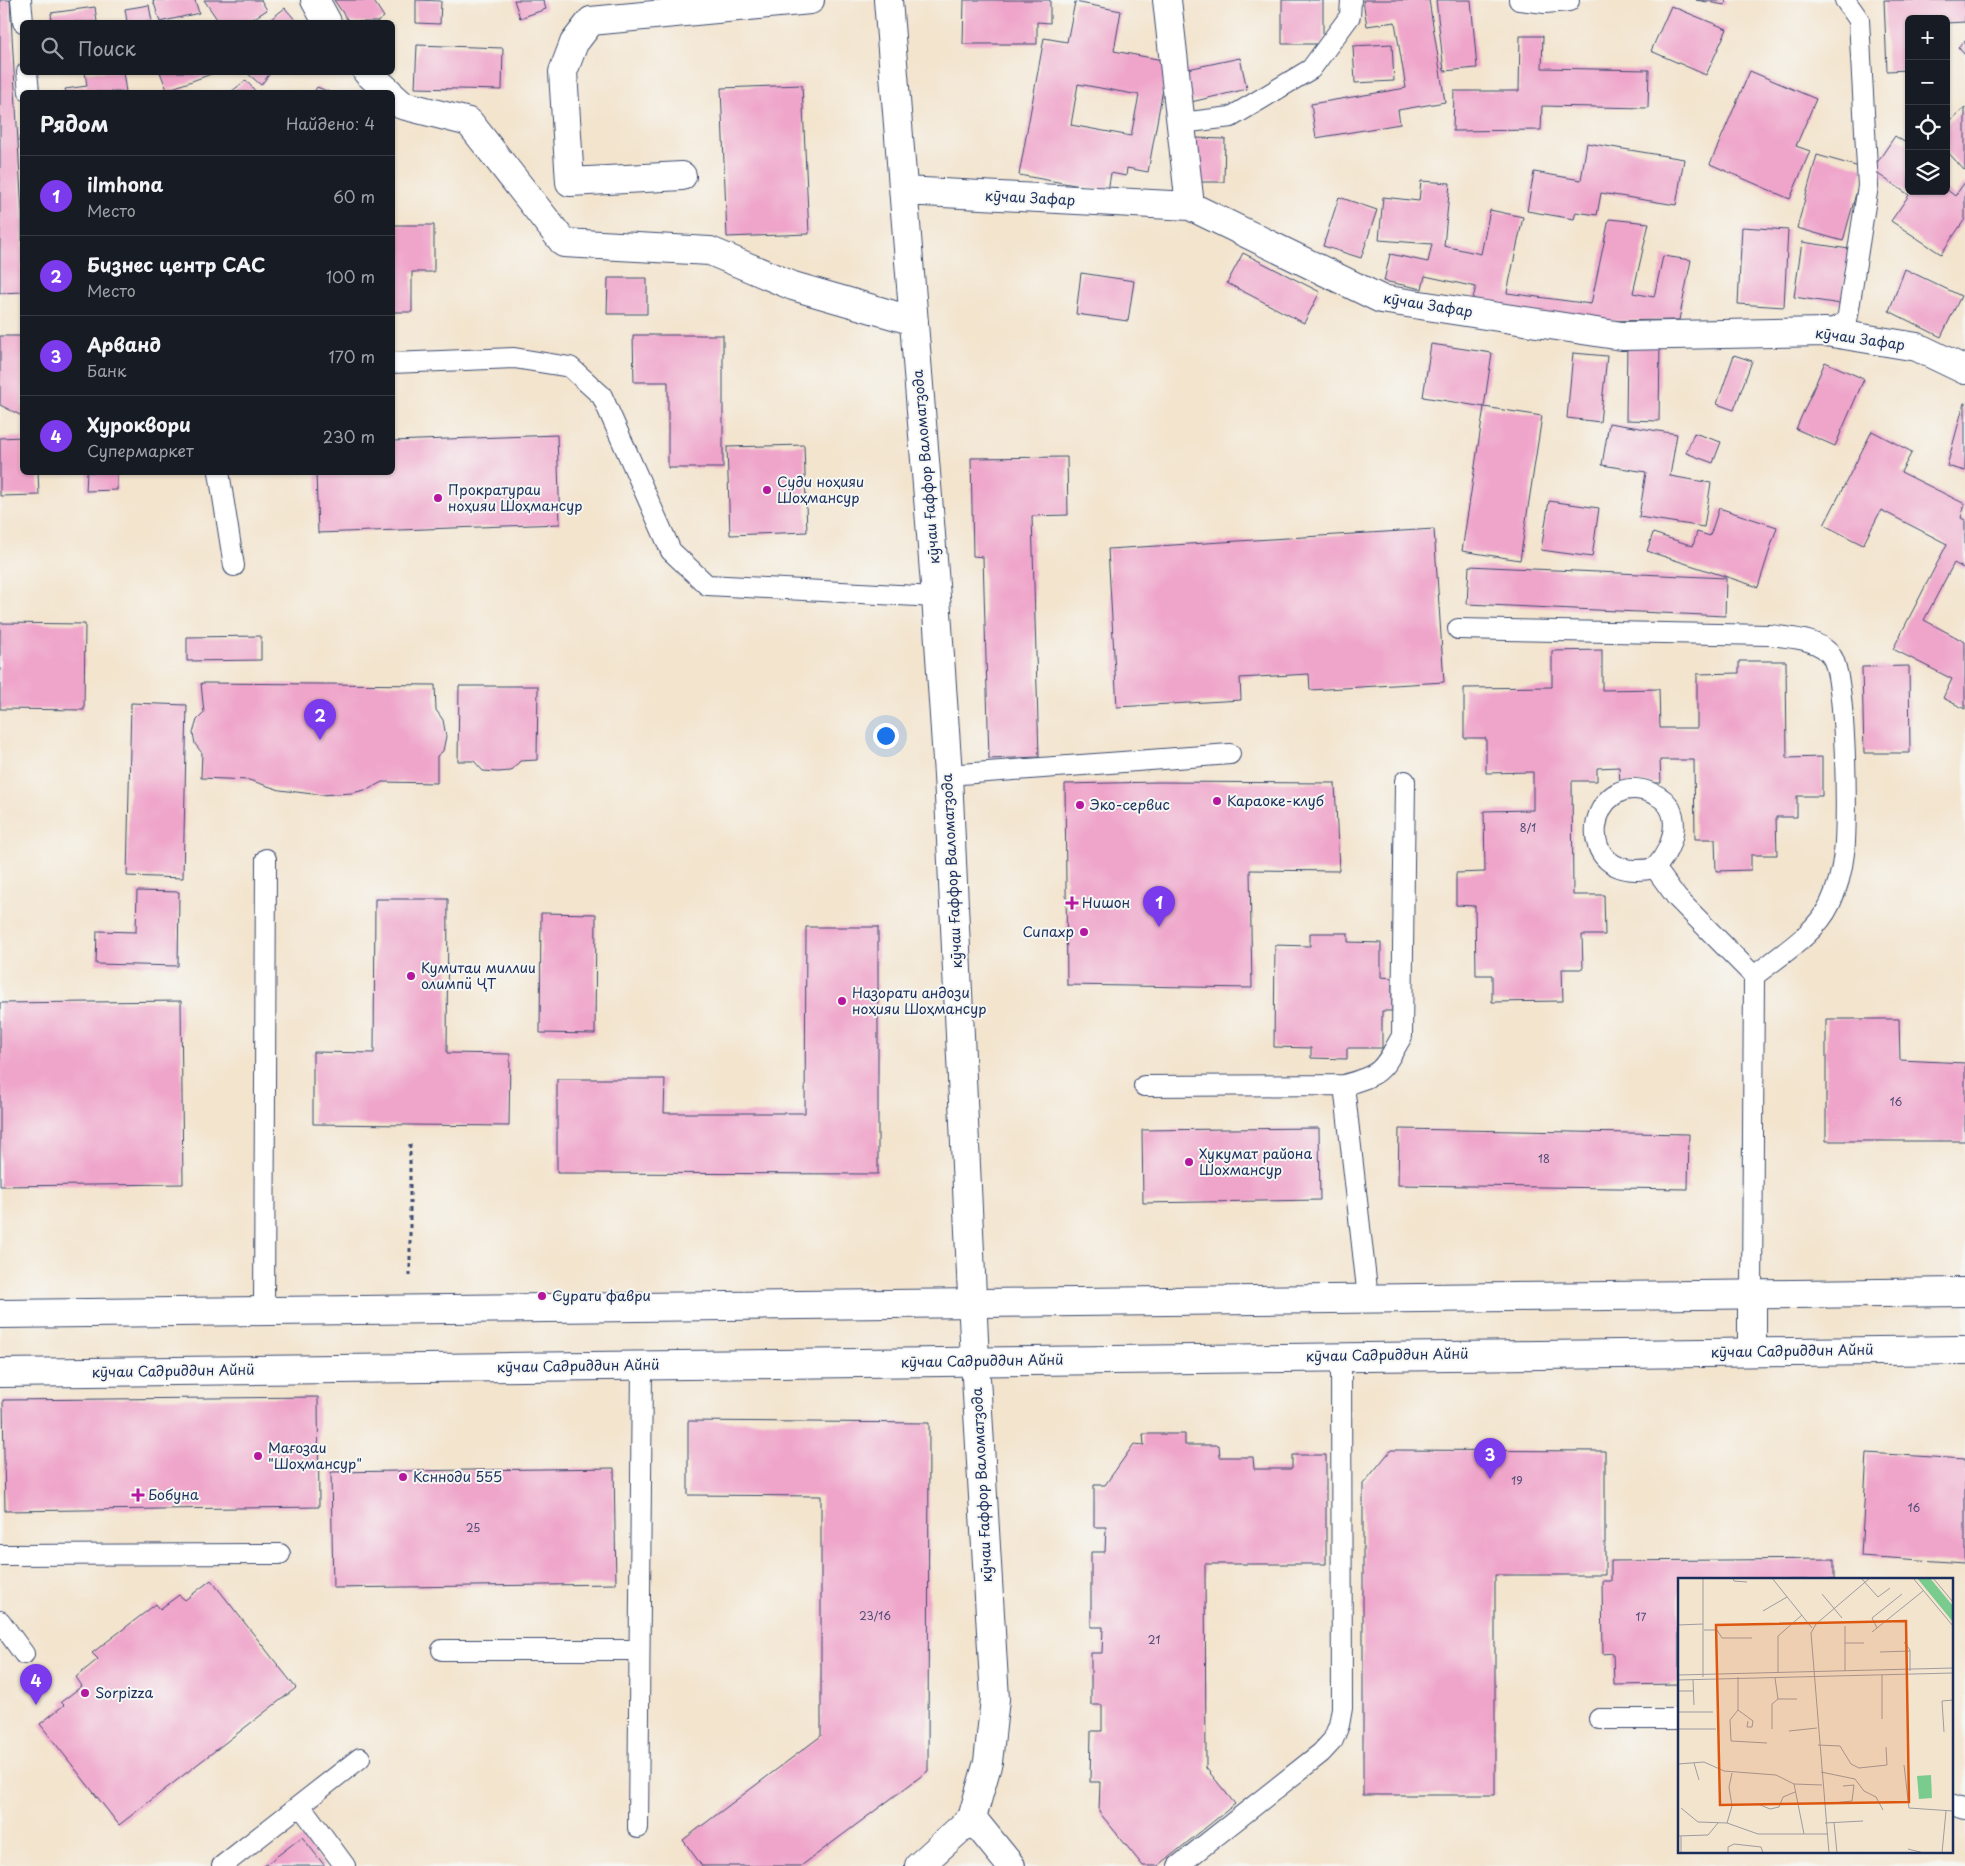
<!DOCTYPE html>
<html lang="ru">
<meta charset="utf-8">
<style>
:root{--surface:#171b24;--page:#20242c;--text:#f1f3f6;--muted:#9ea1a6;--line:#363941;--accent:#7c3aed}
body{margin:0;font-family:"Playpen Sans",sans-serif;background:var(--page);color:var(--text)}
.controls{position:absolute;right:15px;top:15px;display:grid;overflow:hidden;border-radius:8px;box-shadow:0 1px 4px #0004}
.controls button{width:45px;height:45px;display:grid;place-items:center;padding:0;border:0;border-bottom:1px solid var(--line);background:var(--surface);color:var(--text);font:25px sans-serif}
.you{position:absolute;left:885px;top:735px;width:18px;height:18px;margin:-12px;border:4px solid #fff;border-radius:50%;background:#1a73e8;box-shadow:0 0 0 8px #1a73e833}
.badge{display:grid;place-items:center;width:32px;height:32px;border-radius:50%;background:var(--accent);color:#fff;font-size:16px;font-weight:700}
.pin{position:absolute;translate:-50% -41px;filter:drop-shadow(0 1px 2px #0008)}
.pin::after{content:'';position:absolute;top:26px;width:18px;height:15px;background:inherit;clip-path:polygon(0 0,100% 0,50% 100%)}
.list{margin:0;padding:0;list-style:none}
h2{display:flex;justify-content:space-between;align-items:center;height:65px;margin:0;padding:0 20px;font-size:21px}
h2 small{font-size:16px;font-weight:400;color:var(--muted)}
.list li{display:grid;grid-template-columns:32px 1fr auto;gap:15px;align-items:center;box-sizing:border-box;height:80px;padding:0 20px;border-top:1px solid var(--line)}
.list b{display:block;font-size:19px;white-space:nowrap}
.list p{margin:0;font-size:16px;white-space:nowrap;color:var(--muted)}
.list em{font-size:16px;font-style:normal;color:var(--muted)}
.icon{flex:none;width:28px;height:28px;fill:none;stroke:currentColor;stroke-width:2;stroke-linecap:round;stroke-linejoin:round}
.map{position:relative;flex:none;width:1965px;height:1866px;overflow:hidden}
.search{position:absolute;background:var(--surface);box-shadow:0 1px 4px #0004;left:20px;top:20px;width:375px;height:55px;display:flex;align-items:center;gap:12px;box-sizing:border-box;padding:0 18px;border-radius:8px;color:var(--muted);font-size:19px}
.panel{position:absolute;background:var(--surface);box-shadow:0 1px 4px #0004;left:20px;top:90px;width:375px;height:385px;border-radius:8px}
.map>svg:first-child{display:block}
</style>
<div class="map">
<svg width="1965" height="1866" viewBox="0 0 1965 1866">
<rect width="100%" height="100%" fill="#f6f6f2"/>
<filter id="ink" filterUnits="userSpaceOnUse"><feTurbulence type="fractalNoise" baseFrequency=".02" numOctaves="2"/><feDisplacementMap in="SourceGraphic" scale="10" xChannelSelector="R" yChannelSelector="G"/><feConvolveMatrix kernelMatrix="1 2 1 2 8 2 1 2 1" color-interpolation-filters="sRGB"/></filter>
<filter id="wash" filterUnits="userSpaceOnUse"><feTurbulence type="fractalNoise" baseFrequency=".0096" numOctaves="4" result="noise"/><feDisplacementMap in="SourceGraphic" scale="20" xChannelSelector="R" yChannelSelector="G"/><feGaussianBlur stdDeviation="1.12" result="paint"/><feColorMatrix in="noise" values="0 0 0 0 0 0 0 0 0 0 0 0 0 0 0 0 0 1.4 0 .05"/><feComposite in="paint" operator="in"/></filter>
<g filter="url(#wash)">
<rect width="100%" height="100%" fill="#f3e4ce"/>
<g id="blocks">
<!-- building -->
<path fill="#efa5ca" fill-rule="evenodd" d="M0 0H10L22 213V292L0 293Z
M153 0H195L199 13 160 22Z
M204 0H261L267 10 248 22H219Z
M334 0H373L384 17 377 22H349Z
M416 0 441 1 440 24 416 23Z
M514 0H543L546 9 520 18Z
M964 0H1050V23L1037 22V44H963Z
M1282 0H1323V44H1282Z
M1363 0H1429L1445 102 1398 110 1400 124 1316 138 1311 104 1406 88 1395 22 1367 26Z
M1436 0H1471L1477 68 1444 71Z
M1696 0H1726L1725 5Z
M1884 0H1965V22L1946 23V19H1909V70L1887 71Z
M1075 2 1121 11 1114 51 1168 61 1148 172 1127 168 1126 176 1111 173 1108 191 1019 175 1044 38 1067 42ZM1078 84 1139 95 1131 136 1071 125Z
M149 5 152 22H127L125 9Z
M1671 6 1727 29 1706 75 1651 51Z
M95 7 97 22H52L51 13Z
M285 8 297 22H267Z
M1520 36H1543L1542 68 1649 70 1648 108 1542 106 1541 130 1453 131 1454 91H1519Z
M1965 41V55L1958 47Z
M1392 44 1394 81 1355 83 1353 46Z
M417 45 503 48 502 90 415 88Z
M1240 58 1247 89 1191 102 1183 70Z
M1750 71 1816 99 1796 146 1810 151 1790 199 1710 164Z
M85 72H123L126 92H66L65 89 87 86Z
M160 72H213L214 73 167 90Z
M246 72H271L261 85Z
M246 80 256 92H231Z
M802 85 809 234 727 237 721 88Z
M317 87 329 92H314Z
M185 88V92H164V91Z
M1965 108V169L1964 170 1946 150V124Z
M1895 136 1909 145V191H1946V189L1955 196 1965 182V219L1941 254 1891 221 1909 195 1872 170Z
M1195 138 1225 139 1224 182H1195Z
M1587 143 1684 159 1676 205 1601 193 1597 215 1576 212 1574 219 1527 211 1534 172 1581 180Z
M1817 155 1863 168 1843 241 1797 228Z
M1421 181 1450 183 1444 246 1481 254 1490 210 1523 217 1507 293 1591 304 1609 219 1649 223 1633 293 1654 297 1663 256 1691 260 1679 320 1597 321 1471 305 1476 287 1425 276 1422 289 1384 281 1390 254 1428 262 1432 244 1379 240 1383 197 1419 201Z
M1339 197 1377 210 1361 258 1323 246Z
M392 225H434V272H412V312H392Z
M1742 227 1788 230 1784 307 1738 304Z
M1802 242 1849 249 1841 304 1794 297Z
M1243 253 1320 292 1304 323 1227 283Z
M1905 269 1961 296 1941 337 1889 311Z
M1081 273 1134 281 1128 321 1076 314Z
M608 278H647V314H607Z
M633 335H723V468H668V382H634Z
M0 336H22V416L0 405Z
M1627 341 1660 342 1659 421 1626 420Z
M1431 344 1492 353 1484 407 1423 397Z
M1573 353 1607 356 1600 422 1567 418Z
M1734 355 1752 361 1734 410 1717 404Z
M1825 362 1864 379 1835 446 1796 429Z
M1964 403H1965V471L1947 466Z
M1484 407 1542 416 1520 560 1462 551Z
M1609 423 1677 434 1670 476 1711 483 1704 527 1639 517 1646 472 1602 465Z
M1872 431 1912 452 1901 472 1965 504 1961 518 1965 520V569L1954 563 1924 620 1965 642V709L1943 698 1952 679 1893 649 1947 544 1881 510 1863 545 1824 525Z
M1694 433 1721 442 1713 463 1686 453Z
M557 435 560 524 318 533 316 472H392V441Z
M22 437V472H38L39 495 0 496V438Z
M804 445 807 532 730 535 727 447Z
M1067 457 1068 515 1032 516 1039 757 989 759 983 557 973 556 971 458Z
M87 472H117V490L86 491Z
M1549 501 1599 508 1592 557 1541 550Z
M1719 508 1777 527 1758 587 1647 551 1653 533 1693 546 1697 532 1710 536Z
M1434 529 1444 682 1310 690 1309 674 1240 678 1241 700 1117 707 1108 549Z
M1469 566 1726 578 1725 616 1467 604Z
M0 623 85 624 84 710 0 709Z
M261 636V660L187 661V637Z
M1602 650V690L1659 689 1660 728H1697V674L1739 673V661H1786L1787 758 1822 757V796H1797V817H1776L1777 855H1751V870L1716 871 1715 839H1695L1694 760H1660L1661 783H1620L1619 767 1597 768V781H1572L1573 895H1604L1605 935H1582L1583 969H1562L1563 1001 1492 1002V975H1476L1475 906 1456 905V873L1485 872 1484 811 1533 810V772L1486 773V738H1464V688L1552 687V651Z
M1909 666 1910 753H1864L1862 667Z
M201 683 435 685 436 710 443 720 446 736 443 751 437 756V783L382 782 369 789 352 793 321 795 280 790 249 780 201 778 202 753 195 744 193 733 197 720 204 713Z
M459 686H538L537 760 520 761 511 771 498 772 483 771 474 761H458Z
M131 703 187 705 183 878 127 876Z
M1157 782 1335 783 1339 871 1250 870 1252 988 1067 985 1065 784Z
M137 891 179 892 178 966 96 964 97 931 136 932Z
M375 899H448L447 1053 510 1054 509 1126 313 1124V1052L374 1053Z
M541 913 596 914 595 1034 540 1033Z
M806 927H878V1174L557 1173V1079H665L664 1113H805Z
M1310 933H1348V942L1381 943V977L1392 978V1011H1382V1048H1347V1059L1311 1058V1048L1274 1047 1275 945 1310 946Z
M181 1001 183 1184 0 1186V1003Z
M1826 1019H1899L1900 1060 1965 1063V1141H1826Z
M1319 1128 1320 1200 1143 1203 1142 1130Z
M1399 1129 1689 1134 1688 1189 1398 1185Z
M318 1397 319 1507 5 1511 3 1400Z
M688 1421 929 1423 928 1771 801 1866H702L683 1840 821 1736V1496L688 1495Z
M1143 1434H1185V1445H1219L1220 1457H1253L1254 1469H1292V1455H1326V1564H1205L1206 1768 1235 1804 1158 1866H1143L1099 1812 1100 1782H1090L1091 1731H1102V1705H1091V1653H1102L1103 1627H1091V1552H1105L1106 1527H1094V1485H1105L1134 1444 1144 1445Z
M1391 1450 1605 1451V1575H1495V1795H1363V1484Z
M1867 1453 1965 1459V1563L1861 1556Z
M614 1468 616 1584 333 1588 331 1472Z
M1834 1559V1580H1679V1684L1614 1685 1613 1653 1603 1654 1602 1581H1611V1561Z
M211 1580 296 1688 119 1825 40 1724 64 1705 61 1702 82 1686 76 1677 98 1659 92 1653 156 1604 160 1609 179 1595 185 1600Z
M302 1837 325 1866H264Z"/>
</g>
</g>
<g filter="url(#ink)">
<use href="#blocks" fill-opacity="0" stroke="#3b4a6f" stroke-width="1"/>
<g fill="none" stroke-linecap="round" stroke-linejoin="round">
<!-- lane casing -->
<g stroke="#3b4a6f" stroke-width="22">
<path id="lane" d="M21 0 23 22
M1519 0 1545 3 1569 1
M27 72 29 92
M1181 123 1231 117 1311 69 1350 16 1351 0
M1826 332 1847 321 1868 186 1859 20 1845 0
M392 363 514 358 570 367 602 396 671 551 707 585 936 597
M219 472 234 566
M1458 629 1770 635C1789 638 1821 638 1832 657 1846 679 1848 822 1844 853 1842 871 1838 887 1830 904 1816 934 1779 956 1754 976L1752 1293
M948 775 1230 754
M1655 868C1674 848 1686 808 1654 794 1588 763 1565 887 1655 868L1677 898 1754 976
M1344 1085C1383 1074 1382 1071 1402 1036L1405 781
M1144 1086 1344 1085 1368 1298
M264 1311 266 859
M0 1555 280 1554
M0 1621 24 1654
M442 1650H639
M1599 1719H1679
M300 1805 345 1866
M1951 1805 1965 1809
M638 1828 642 1365
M222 1866 360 1758
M1178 1866 1321 1753 1333 1740 1339 1725 1342 1708 1341 1356"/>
</g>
<!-- street casing -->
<g stroke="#3b4a6f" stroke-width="30">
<path id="street" d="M315 0 327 22
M888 0 936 597 948 775 975 1361 995 1699 988 1762 972 1818 919 1866
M1167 0 1190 206
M367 72 389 92
M392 96 402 105 469 122 564 243 710 251 793 286 914 321
M682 176 570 182 563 72 574 43 591 21 810 0
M904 191 1190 206 1381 299 1622 336 1826 332 1917 347 1965 370
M1752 1352V1293
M972 1818 1011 1866"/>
</g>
<!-- highway casing -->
<g stroke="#3b4a6f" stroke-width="30">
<path id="highway" d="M0 1314 1965 1292
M0 1373 1965 1350"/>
</g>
<!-- path -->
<path stroke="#3b4a6f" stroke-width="3" stroke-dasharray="4 4" stroke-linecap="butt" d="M410 1276V1140"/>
<!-- lane -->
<use href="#lane" stroke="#fff" stroke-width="20"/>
<!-- street -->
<use href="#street" stroke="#fff" stroke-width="28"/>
<!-- highway -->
<use href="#highway" stroke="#fff" stroke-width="28"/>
</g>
</g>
<!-- markers -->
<g fill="#b5179e" stroke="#f6f6f2" stroke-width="2">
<circle cx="767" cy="490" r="5"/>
<circle cx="438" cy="498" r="5"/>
<circle cx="1217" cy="801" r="5"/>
<circle cx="1080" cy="805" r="5"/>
<path d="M1069.5 895.5h5v5h5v5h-5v5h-5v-5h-5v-5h5z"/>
<circle cx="1084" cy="932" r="5"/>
<circle cx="411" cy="976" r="5"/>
<circle cx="842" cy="1001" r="5"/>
<circle cx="1189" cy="1162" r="5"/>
<circle cx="542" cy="1296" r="5"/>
<circle cx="258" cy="1456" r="5"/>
<circle cx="403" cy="1477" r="5"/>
<path d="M135.5 1487.5h5v5h5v5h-5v5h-5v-5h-5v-5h5z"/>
<circle cx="85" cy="1693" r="5"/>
</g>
<g text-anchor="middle" stroke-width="4" stroke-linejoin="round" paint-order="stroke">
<!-- number labels -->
<g font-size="11" fill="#504c79">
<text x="1528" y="832">8/1</text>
<text x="1896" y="1106">16</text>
<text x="1544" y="1163">18</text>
<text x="1517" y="1485">19</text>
<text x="1914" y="1512">16</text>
<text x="473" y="1532">25</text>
<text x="875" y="1620">23/16</text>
<text x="1641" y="1621">17</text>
<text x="1154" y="1644">21</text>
</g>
<!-- street labels -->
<g font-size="14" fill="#1b2f5e" stroke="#f6f6f2">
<text transform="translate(1030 198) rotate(3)" y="5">кӯчаи Зафар</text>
<text transform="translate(1428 305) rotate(9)" y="5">кӯчаи Зафар</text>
<text transform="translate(1860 339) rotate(8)" y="5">кӯчаи Зафар</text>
<text transform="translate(926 467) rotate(-95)" y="5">кӯчаи Ғаффор Валоматзода</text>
<text transform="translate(952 871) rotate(-93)" y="5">кӯчаи Ғаффор Валоматзода</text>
<text transform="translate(1792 1351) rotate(-1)" y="5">кӯчаи Садриддин Айнӣ</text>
<text transform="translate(1387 1355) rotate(-1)" y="5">кӯчаи Садриддин Айнӣ</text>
<text transform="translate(982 1361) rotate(-1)" y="5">кӯчаи Садриддин Айнӣ</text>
<text transform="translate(578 1366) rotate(-1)" y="5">кӯчаи Садриддин Айнӣ</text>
<text transform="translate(173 1371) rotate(-1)" y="5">кӯчаи Садриддин Айнӣ</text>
<text transform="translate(982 1485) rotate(-93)" y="5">кӯчаи Ғаффор Валоматзода</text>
</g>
<!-- poi labels -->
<g font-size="14" fill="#1b2f5e" stroke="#f6f6f2" text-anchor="start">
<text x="777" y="487">Суди ноҳияи<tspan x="777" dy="16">Шоҳмансур</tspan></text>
<text x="448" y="495">Прократураи<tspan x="448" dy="16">ноҳияи Шоҳмансур</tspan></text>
<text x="1227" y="806">Караоке-клуб</text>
<text x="1090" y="810">Эко-сервис</text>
<text x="1082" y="908">Нишон</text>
<text x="1074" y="937" text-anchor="end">Сипахр</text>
<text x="421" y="973">Кумитаи миллии<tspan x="421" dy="16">олимпӣ ҶТ</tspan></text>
<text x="852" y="998">Назорати андози<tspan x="852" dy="16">ноҳияи Шоҳмансур</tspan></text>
<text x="1199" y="1159">Хукумат района<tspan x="1199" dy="16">Шохмансур</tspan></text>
<text x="552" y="1301">Сурати фаври</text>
<text x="268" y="1453">Мағозаи<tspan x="268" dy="16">"Шоҳмансур"</tspan></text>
<text x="413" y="1482">Кснноди 555</text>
<text x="148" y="1500">Бобуна</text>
<text x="95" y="1698">Sorpizza</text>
</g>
</g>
<!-- overview -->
<g transform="translate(1678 1578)">
<rect width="275" height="275" fill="#f3e4ce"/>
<path d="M239 0H252L275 28V44ZM253 197 254 220 241 221 239 198Z" fill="#7acc8e"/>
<path fill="none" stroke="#9d9ca1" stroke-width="1" d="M55 0 56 3 69 4M94 0 134 50M183 0 200 19 212 10M235 0 275 48M255 0 275 24M144 16 164 40M85 33 109 19M0 47 25 46M167 48V93M199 50 194 40 224 16M26 52H39L44 60H74M194 54 245 13M226 64 232 72V93M167 65H186M202 74 232 73M100 95V58L124 37M0 97 275 90M204 97V141M25 99V0M60 99V132L52 142 53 163 89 165M97 100 100 121H119M0 102 275 95M15 102 16 127M0 113H16M60 132 75 143 74 149H69L70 143M0 134H35M0 151H38M94 151V126L100 121M111 153 139 150M266 154 264 123 275 122M140 167 162 168 173 186 181 190 209 187 208 169M16 185 21 202M0 186 26 184 46 193 98 197 116 206 144 207M226 187 231 230 275 233M143 194 177 201 186 213 198 219 205 232M116 206 126 256M80 226 92 231 101 229 105 219 117 214M146 226 174 223 176 207 165 208M3 230 20 244 49 245 80 256H149M156 244 159 275M49 245 54 228 51 209 54 195M147 245 185 243M0 258 30 257 40 245M230 271 246 275M3 275V258M50 275V269L56 266 83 269 85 275M151 275 133 55 138 46 192 0M264 275 268 233"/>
<path fill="#de5710" fill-opacity="0.15" stroke="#de5710" stroke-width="2.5" d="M228 43 231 224 42 227 38 47Z"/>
<rect width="275" height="275" fill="none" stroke="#1b2f5e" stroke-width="2.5"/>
</g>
</svg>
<div class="controls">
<button>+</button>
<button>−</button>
<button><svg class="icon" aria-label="locate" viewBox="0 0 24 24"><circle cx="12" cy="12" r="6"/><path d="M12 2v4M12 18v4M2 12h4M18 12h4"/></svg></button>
<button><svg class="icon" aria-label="layers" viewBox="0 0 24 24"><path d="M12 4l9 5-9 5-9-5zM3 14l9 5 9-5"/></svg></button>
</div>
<div class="you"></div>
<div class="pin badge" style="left:1159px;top:927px">1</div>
<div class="pin badge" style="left:320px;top:740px">2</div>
<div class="pin badge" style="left:1490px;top:1479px">3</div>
<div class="pin badge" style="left:36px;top:1705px">4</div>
<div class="search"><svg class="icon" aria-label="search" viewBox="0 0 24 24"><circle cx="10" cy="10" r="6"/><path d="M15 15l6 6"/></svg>Поиск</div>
<section class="panel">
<h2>Рядом<small>Найдено: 4</small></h2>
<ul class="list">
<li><span class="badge">1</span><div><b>ilmhona</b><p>Место</p></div><em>60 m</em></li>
<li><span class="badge">2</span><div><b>Бизнес центр САС</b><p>Место</p></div><em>100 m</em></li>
<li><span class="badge">3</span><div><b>Арванд</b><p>Банк</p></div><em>170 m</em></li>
<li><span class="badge">4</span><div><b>Хуроквори</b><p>Супермаркет</p></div><em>230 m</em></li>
</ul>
</section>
</div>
